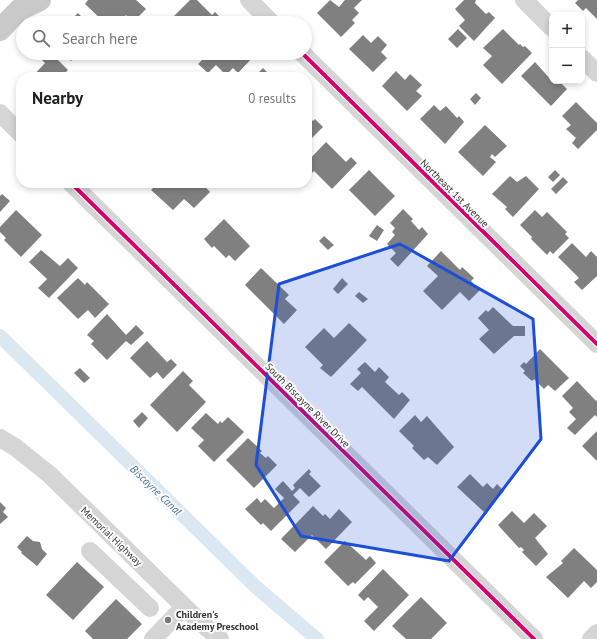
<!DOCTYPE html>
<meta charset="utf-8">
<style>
:root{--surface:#fff;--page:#f2f2f2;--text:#202124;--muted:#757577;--line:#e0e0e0}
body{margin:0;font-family:"PT Sans",sans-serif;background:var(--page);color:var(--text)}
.controls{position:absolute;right:12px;top:12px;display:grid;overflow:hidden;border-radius:8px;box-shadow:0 2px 6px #0003}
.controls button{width:36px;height:36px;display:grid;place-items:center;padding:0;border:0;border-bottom:1px solid var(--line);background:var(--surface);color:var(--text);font:20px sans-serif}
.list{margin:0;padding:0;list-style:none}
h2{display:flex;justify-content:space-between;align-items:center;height:52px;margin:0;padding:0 16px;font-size:17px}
h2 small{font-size:13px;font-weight:400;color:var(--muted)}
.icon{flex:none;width:22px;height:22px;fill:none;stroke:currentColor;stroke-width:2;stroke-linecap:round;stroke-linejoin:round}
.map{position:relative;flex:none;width:597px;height:639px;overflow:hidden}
.search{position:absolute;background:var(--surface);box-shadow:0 2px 6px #0003;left:16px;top:16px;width:296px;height:44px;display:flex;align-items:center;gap:10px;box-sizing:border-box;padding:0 14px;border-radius:22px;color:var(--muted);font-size:15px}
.panel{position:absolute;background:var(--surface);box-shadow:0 2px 6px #0003;left:16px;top:72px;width:296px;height:116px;border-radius:16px}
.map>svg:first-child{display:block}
</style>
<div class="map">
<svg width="597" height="639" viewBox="0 0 597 639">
<rect width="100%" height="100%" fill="#fff"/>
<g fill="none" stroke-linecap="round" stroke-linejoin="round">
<!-- canal -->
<path stroke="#dce8f1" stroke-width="14" d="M0 336 256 587 317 639"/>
</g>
<!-- building -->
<path fill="#808080" d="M88 0H136L146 9 133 22 126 15 120 22 114 16 108 23H105L85 4Z
M190 0H197L212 15 215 12 221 18 216 23H179L173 17Z
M330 0 339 7 345 0H362L354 8 359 13 352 20 355 23 341 37 317 13Z
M464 0H476L475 3 486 14 489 12 495 18 474 41 459 26 465 20 455 9Z
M578 0H597V19L586 8 583 11 575 3Z
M78 13 88 23H71L70 21Z
M458 29 467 38 457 48 448 39Z
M503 29 519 45 520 44 523 47 525 46 532 53 502 84 483 65 492 56 483 48Z
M363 35 371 43 378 36 387 45 381 52 387 58 373 72 349 49Z
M42 53H51L68 70 65 73 69 77H32L45 63 38 56Z
M63 53H79L71 61Z
M209 53H252L254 56 238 73 233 68 226 75 216 65 208 73 198 64Z
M535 62 552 81H559L567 89 551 106 521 76Z
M263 68 272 77H254Z
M396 71 405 80 410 74 422 85 416 91 422 96 407 111 382 86Z
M476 93 481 98 475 105 470 99Z
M576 102 597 123V130L578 149 572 143 576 138 566 129 571 125 562 116Z
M434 105 440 111 446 106 457 118 459 116 464 122 445 144 420 119Z
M307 115 313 121 315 119 323 127 307 143Z
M485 125 507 146 495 157 492 154 490 157 496 162 483 176 458 152Z
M326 142 346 162 351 157 357 163 332 189 314 171 309 176 307 175V162Z
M369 170 395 196 375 216 349 190Z
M555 170 560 175 553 182 548 177Z
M510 176 517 182 526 176 539 189 513 217 505 209 507 207 492 194Z
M563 177 568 182 556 194 551 189Z
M158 183H202L210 192 194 208 184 199 173 210 151 190Z
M2 194 10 201 0 212V196Z
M403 209 413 219 411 221 419 230 422 227 428 234 398 267 390 259 396 253 387 244 395 235 392 232 395 228 390 223Z
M16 210 42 235 21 257 4 240 6 238 0 232V227Z
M535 210 542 217 547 212 567 232 565 234 569 238 553 254 550 251 547 255 531 239 532 237 520 225Z
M224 219 250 246 235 261 229 255 226 258 214 246 212 248 204 239Z
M377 225 384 230 377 241 369 236Z
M324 236 334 245 328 250 319 241Z
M572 243 586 257 591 251 597 257V276L582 290 574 282 579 278 558 257Z
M41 250 60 266 68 258 78 268 49 298 38 288 47 279 29 262Z
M441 251 460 270 462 267 474 278 471 281 480 290 469 301 460 292 442 310 423 291 438 276 427 266Z
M261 268 289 295 285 299 297 310 284 324 245 285Z
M78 278 85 285 87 282 109 304 95 318 88 310 78 319 57 298Z
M342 278 348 284 338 294 333 289Z
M359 292 368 299 363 303 355 296Z
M493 307 513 326H525V336H514L494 354 479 339 489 330 478 318 486 310 488 312Z
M107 314 126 335 136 325 144 333 131 345 126 341 107 360 91 344 94 341 87 335Z
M349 323 367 340 331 377 320 368 323 365 305 347 324 328 334 338Z
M147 341 167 362 171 359 177 365 163 379 157 372 150 378 130 358Z
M540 349 569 378 555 391 548 385 544 389 534 379 532 381 523 373 525 371 520 366 524 362 526 364Z
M365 362 375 372 379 367 389 377 385 382 399 395 402 392 410 400 394 419 362 387 358 391 350 384 361 373 357 369Z
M80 368 90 378 84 383 74 373Z
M183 371 193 381 189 385 206 402 177 432 150 405Z
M577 381 596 401 597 400V417L595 415 575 435 567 428 576 419 569 412 573 408 562 396Z
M142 412 148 418 139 428 133 421Z
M206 413 218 424 220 421 222 423 228 417 244 432 214 462 198 446 204 440 191 428Z
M415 415 421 422 427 416 454 447 437 465 428 457 424 460 412 448 414 446 399 431Z
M597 431V461L582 446Z
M248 438 262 451 260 453 266 458 268 456 277 465 254 488 226 460Z
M309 469 311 472 309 474 321 486 309 497 300 488 293 495 300 502 271 531 263 523 261 525 245 509 257 498 261 503 265 499 274 508 284 498 275 489 283 481 292 491 295 488 293 485Z
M470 474 483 487 487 483 493 489 497 484 504 491 484 512 457 487Z
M0 502 6 508 3 512 8 517 0 524Z
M313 506 323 516 325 514 330 519 339 509 352 522 326 549 312 535 295 552 281 539Z
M512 511 524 523 534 513 547 526 535 538 548 554 536 566 522 552 524 550 521 547 519 548 498 525Z
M27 536 33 541 40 542 42 549 47 554 37 566 21 553 22 552 17 547Z
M345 541 366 560 370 556 376 563 355 584 353 582 348 586 324 562Z
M574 548 597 570V582L591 588 584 581 568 598 546 577 563 563 561 561Z
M77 562 104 587 73 620 46 595Z
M383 569 409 595 374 631 364 621 378 607 368 597 364 601 358 595Z
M421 597 447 623 431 639H406L392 626Z
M116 599 142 624 127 639H93L85 631Z"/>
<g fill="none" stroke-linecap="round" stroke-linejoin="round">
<!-- minor -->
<path stroke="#d5d5d5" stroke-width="18" d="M249 0 272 23
M524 0 552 28
M302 53 597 344
M582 58 597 73
M0 113 21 134
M71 183 534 639
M0 438 15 447 50 475 200 622 220 639
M90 551 150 608
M153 639 184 607
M591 639 597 633"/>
<!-- major -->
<path stroke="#c9c9c9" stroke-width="22" d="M0 30 19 10 40 0"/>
<!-- cycleway casing -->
<g stroke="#fff" stroke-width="6">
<path id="cycleway" d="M302 53 597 344
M71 183 534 639"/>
</g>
<!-- cycleway -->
<use href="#cycleway" stroke="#d6006c" stroke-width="4"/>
</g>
<!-- marked area -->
<path fill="#1d4ed8" fill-opacity="0.2" stroke="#1d4ed8" stroke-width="3" stroke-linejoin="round" d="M400 244 533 319 541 439 449 561 301 536 256 465 279 284Z"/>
<!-- markers -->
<circle fill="#797979" stroke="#fff" stroke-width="1.5" cx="168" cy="620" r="4"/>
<g text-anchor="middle" stroke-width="4" stroke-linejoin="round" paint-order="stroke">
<!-- street labels -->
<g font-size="10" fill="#313131" stroke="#fff">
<text transform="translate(455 193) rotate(45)" y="4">Northeast 1st Avenue</text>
<text transform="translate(308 405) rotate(45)" y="4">South Biscayne River Drive</text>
<text transform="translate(112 536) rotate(44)" y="4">Memorial Highway</text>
</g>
<!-- poi labels -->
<g font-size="10" font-weight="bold" fill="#313131" stroke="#fff" text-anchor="start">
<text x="176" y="618">Children's<tspan x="176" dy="12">Academy Preschool</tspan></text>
</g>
<!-- water labels -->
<g font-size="11" font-style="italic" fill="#416f90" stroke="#fff">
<text transform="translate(156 490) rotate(44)" y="4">Biscayne Canal</text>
</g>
</g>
</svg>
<div class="controls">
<button>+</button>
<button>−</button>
</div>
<div class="search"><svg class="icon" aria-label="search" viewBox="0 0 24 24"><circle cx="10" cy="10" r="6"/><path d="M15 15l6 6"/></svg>Search here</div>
<section class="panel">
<h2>Nearby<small>0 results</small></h2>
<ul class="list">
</ul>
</section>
</div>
